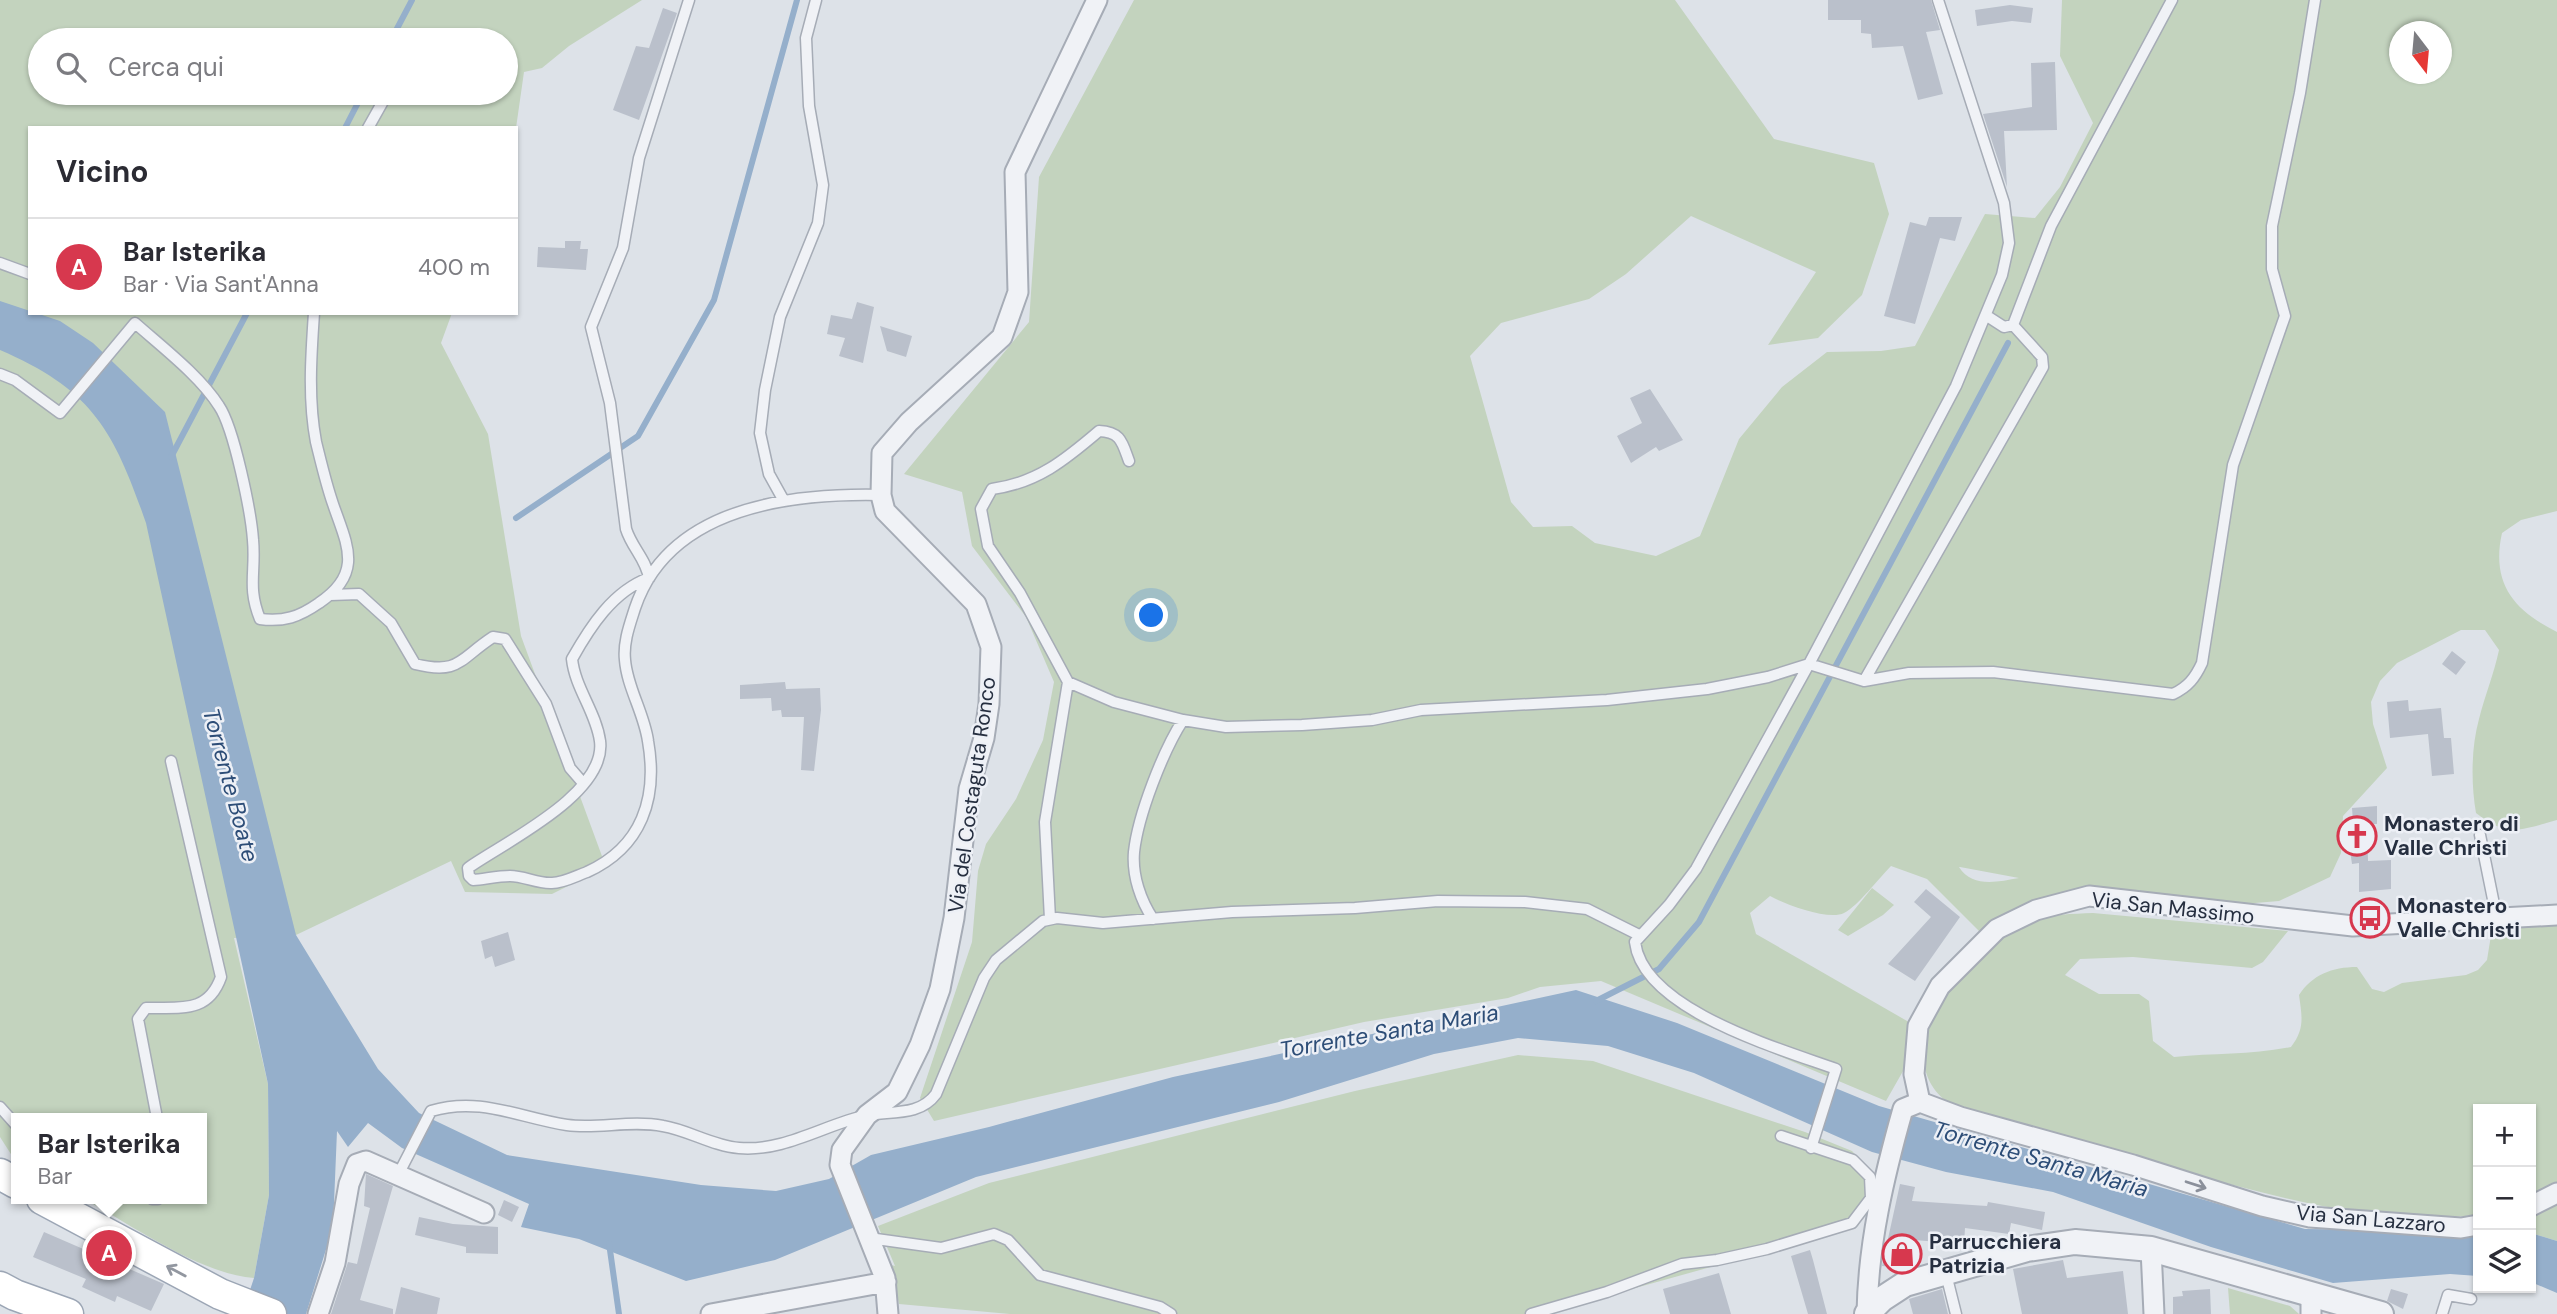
<!DOCTYPE html>
<html lang="it">
<meta charset="utf-8">
<style>
:root{--surface:#fff;--page:#f7f7f7;--text:#2b2b33;--muted:#7c7c81;--line:#e1e1e2;--accent:#d7384e}
body{margin:0;font-family:"DM Sans",sans-serif;background:var(--page);color:var(--text)}
.controls{position:absolute;right:21px;bottom:21px;display:grid;overflow:hidden;border-radius:0px;box-shadow:0 2px 5px #0004}
.controls button{width:63px;height:63px;display:grid;place-items:center;padding:0;border:0;border-bottom:2px solid var(--line);background:var(--surface);color:var(--text);font:35px sans-serif}
.compass{position:absolute;left:2389px;top:21px;width:63px;height:63px;border-radius:50%;background:var(--surface);box-shadow:0 2px 5px #0004;rotate:164deg}
.you{position:absolute;left:1152px;top:616px;width:24px;height:24px;margin:-18px;border:5px solid #fff;border-radius:50%;background:#1a73e8;box-shadow:0 0 0 10px #1a73e833}
.badge{display:grid;place-items:center;width:46px;height:46px;border-radius:50%;background:var(--accent);color:#fff;font-size:23px;font-weight:700}
.pin{position:absolute;translate:-50% -50%;border:4px solid #fff;box-shadow:0 2px 7px #0006}
.popup{position:absolute;left:11px;top:1113px;width:196px;height:91px;box-sizing:border-box;display:grid;place-content:center;border-radius:0px;background:var(--surface);filter:drop-shadow(0 2px 5px #0005);font-size:23px;white-space:nowrap;color:var(--muted)}
.popup b{font-size:26px;color:var(--text)}
.popup::after{content:'';position:absolute;left:50%;top:100%;margin-left:-14px;border:14px solid transparent;border-top-color:var(--surface)}
.list{margin:0;padding:0;list-style:none}
h2{display:flex;justify-content:space-between;align-items:center;height:91px;margin:0;padding:0 28px;font-size:30px}
h2 small{font-size:23px;font-weight:400;color:var(--muted)}
.list li{display:grid;grid-template-columns:46px 1fr auto;gap:21px;align-items:center;box-sizing:border-box;height:98px;padding:0 28px;border-top:2px solid var(--line)}
.list b{display:block;font-size:26px;white-space:nowrap}
.list p{margin:0;font-size:23px;white-space:nowrap;color:var(--muted)}
.list em{font-size:23px;font-style:normal;color:var(--muted)}
.icon{flex:none;width:38px;height:38px;fill:none;stroke:currentColor;stroke-width:2;stroke-linecap:round;stroke-linejoin:round}
.map{position:relative;flex:none;width:2557px;height:1314px;overflow:hidden}
.search{position:absolute;background:var(--surface);box-shadow:0 2px 5px #0004;left:28px;top:28px;width:490px;height:77px;display:flex;align-items:center;gap:18px;box-sizing:border-box;padding:0 24px;border-radius:38px;color:var(--muted);font-size:26px}
.panel{position:absolute;background:var(--surface);box-shadow:0 2px 5px #0004;left:28px;top:126px;width:490px;height:189px;border-radius:0px}
.map>svg:first-child{display:block}
</style>
<div class="map">
<svg width="2557" height="1314" viewBox="0 0 2557 1314">
<rect width="100%" height="100%" fill="#dde2e8"/>
<!-- green -->
<path fill="#c3d3be" fill-rule="evenodd" d="M0 0H642L569 46 542 68 524 72 516 128H30V313H452L441 343 488 434 521 636 606 867 552 894 465 892 451 861 296 935 234 938 268 1084 269 1195 254 1278C200 1274 132 1225 84 1199H202V1118H16V1162L0 1137ZM40 40H506V93H40Z
M1134 0H1675L1774 139 1874 163 1889 214 1862 295 1818 338 1768 345 1816 272 1691 216 1626 274 1589 299 1501 323 1470 356 1511 502 1533 527 1572 526 1595 543 1656 556 1700 536 1739 439 1782 387 1827 352 1881 351 1915 346 1985 214 2035 218 2060 187 2093 123 2060 56 2062 0H2557V511L2521 520 2502 533C2491 583 2513 610 2557 632V820C2520 830 2508 838 2476 813 2471 784 2471 748 2479 719 2485 695 2494 674 2499 650L2485 630H2461L2397 663 2380 681 2371 702 2373 724 2387 768 2343 816 2341 853 2330 877 2279 901 2231 905 2156 902 2062 893 2006 914 1983 935 1927 879 1891 866C1879 878 1858 906 1844 913 1829 921 1784 904 1770 896L1750 913 1756 934 1914 1025 1911 1057 1886 1101 1601 981 1540 987 1508 998 1364 1022 934 1121 920 1098 972 942 978 871 986 844 1016 799 1043 740 1054 682 1026 617 972 546 962 492 904 474 1029 322 1039 177ZM2400 32H2442V74H2400ZM1959 867H1960L2019 878C1997 882 1972 888 1959 867Z
M1872 888 1894 905 1883 915 1848 936 1838 930Z
M2093 913 2288 931 2263 962 2252 968 2133 957 2080 959 2065 975 2099 994H2139L2149 1001 2153 1041 2174 1057C2214 1053 2252 1055 2291 1047 2305 1029 2302 1017 2299 995 2312 975 2332 967 2357 967L2372 989 2384 992 2402 983 2466 975 2478 970 2487 960 2492 929 2557 922V1182L2531 1195V1109H2478V1215C2373 1225 2281 1198 2181 1171 2106 1150 2031 1129 1956 1108 1872 1058 1973 948 2030 922 2049 914 2072 914 2093 913Z
M1518 1055 1593 1061 1805 1132 1852 1151 1865 1165 1868 1181 1858 1226 1542 1314H1010L899 1304 891 1265 895 1266 878 1226 989 1183 1355 1091Z
M2557 1204V1241L2531 1233V1215Z
M2228 1288 2290 1306 2299 1314H2230Z"/>
<!-- water -->
<path fill="#95afcb" d="M0 301 60 321 93 343 165 412 296 935 378 1069 419 1113 507 1155 701 1185 776 1191 829 1179 871 1155 989 1127 1173 1077 1576 990 1677 1023 1879 1106 2305 1229 2478 1231V1276L2450 1274 2333 1283 2211 1247 2053 1192 1946 1172 1872 1152 1694 1073 1608 1046 1518 1038 1434 1054 1279 1102 976 1177 775 1260 686 1281 579 1239 521 1227 529 1204 402 1148 368 1123 348 1147 337 1131 333 1227 306 1314H242L254 1278 269 1195 268 1084 146 523C114 431 93 390 0 350Z
M2531 1233 2557 1241V1293L2531 1282Z"/>
<g fill="none" stroke-linecap="round" stroke-linejoin="round">
<!-- stream -->
<path stroke="#95afcb" stroke-width="6" d="M391 40 412 0
M345 128 363 93
M171 457 247 313
M516 518 638 436 714 300 797 0
M1596 1001 1659 969 1699 922 2008 343
M609 1243 619 1314"/>
</g>
<!-- building -->
<path fill="#bac0cb" d="M1828 0H1931L1940 30 1926 32 1943 94 1918 100 1903 46 1872 48 1871 34 1861 33V20H1828Z
M2010 5 2033 8 2031 23 2012 21 1977 26 1975 10Z
M663 8 677 13 639 120 613 110 636 46 649 48Z
M2055 62 2057 130 2004 131 2007 187 1983 114 2032 107 2031 63Z
M1929 217H1962L1955 241 1940 238 1915 324 1884 316 1910 222 1926 226Z
M565 241H581L580 249H588L586 270 537 267 538 247 565 248Z
M857 302 874 307 863 363 839 356 845 338 827 334 831 315 852 319Z
M880 326 912 336 906 357 887 351Z
M1650 389 1683 440 1659 451 1656 447 1631 463 1617 436 1642 423 1630 398Z
M2452 651 2466 662 2456 675 2442 664Z
M785 682 786 689 820 688 821 710 814 771 801 770 804 717H782L781 710 772 711 771 698 740 699V685Z
M2408 700 2409 711 2441 708 2444 738H2451L2454 774 2432 776 2428 734 2390 738 2387 702Z
M2377 806V824H2367L2368 861 2391 860V889L2359 892V863L2352 864 2346 823 2353 822 2352 808Z
M1926 889 1960 917 1915 981 1888 964 1931 917 1914 902Z
M508 932 515 960 495 967 492 956 485 959 481 941Z
M366 1174 393 1186 360 1300 393 1309V1314H331L348 1262 357 1264 370 1208 364 1206Z
M1900 1184 1915 1187 1912 1201 1987 1206 1988 1202 2045 1212 2042 1230 2011 1223 2009 1234 1965 1228 1964 1244 1914 1240 1907 1268 1882 1266Z
M504 1200 519 1207 512 1222 498 1215Z
M419 1217 453 1224 498 1227V1254L466 1253V1247L415 1235Z
M44 1232 164 1284 151 1311 117 1296 115 1302 82 1287 86 1279 33 1257Z
M1810 1250 1813 1260 1827 1314H1808L1791 1256Z
M2063 1260 2067 1278 2123 1271 2128 1314H2022L2013 1269Z
M1719 1273 1731 1314H1670L1663 1289Z
M401 1287 440 1298 437 1314H395Z
M1942 1289 1948 1314H1913L1909 1299Z
M2210 1289 2211 1314H2173V1297L2183 1296 2182 1291Z
M2391 1289 2408 1294 2403 1309 2387 1301Z"/>
<g fill="none" stroke-linecap="round" stroke-linejoin="round">
<!-- service casing -->
<g stroke="#a6acb6" stroke-width="13">
<path id="service" d="M689 0 639 158 623 248 591 327 610 403 626 529C632 548 646 559 649 578 613 591 590 627 572 659 575 688 596 712 600 741 607 794 503 843 468 868L469 876 473 880C485 879 498 876 510 876 524 876 538 884 552 883 563 883 576 876 587 872 642 847 658 798 648 741 644 713 627 687 625 660 623 642 630 624 635 608 669 507 790 493 881 495
M368 128 386 96
M0 263 30 274
M1987 316 2004 327 2013 325 2051 226 2172 0
M0 374 15 380 60 413 135 323C162 347 200 376 219 406 234 428 251 512 253 540 256 572 247 587 260 619 284 622 299 617 319 603 364 573 347 545 333 504 326 484 321 462 316 442 308 400 311 356 314 313
M1129 461C1122 442 1121 432 1099 431 1065 460 1037 483 992 489L981 509 988 546 1020 593 1068 682 1114 702 1183 720 1226 727 1302 725 1372 720 1421 710 1607 700 1707 689 1768 677 1809 664 1864 681 1909 673 1993 672 2173 694C2188 687 2195 678 2202 663L2233 465 2285 316 2272 269V226L2300 93 2315 0
M784 501 769 474 760 433 765 390 780 317 818 223 823 185 809 106 806 38 816 0
M330 595 359 594 391 623 415 664C460 675 459 659 493 637L505 639 546 704 570 768 583 783
M1864 681 2043 367 2042 357 2013 325
M2480 835 2497 919
M1050 919 1045 822 1068 682
M1153 919C1141 901 1132 876 1134 852 1138 815 1163 751 1183 720
M0 1107 16 1125
M157 1118 138 1019 146 1008C180 1007 208 1014 221 977L171 761
M1811 1148 1836 1069C1781 1049 1643 1010 1635 942L1669 905 1696 869 1809 664 1956 386 2002 275 2009 243 2004 203 1938 0
M399 1173 431 1111C480 1096 520 1118 567 1125 598 1129 631 1120 663 1126 688 1130 713 1146 739 1148 785 1152 825 1124 868 1115 892 1111 920 1116 936 1094L984 978 996 960 1043 921 1057 918 1103 923 1232 912 1355 908 1438 901 1525 902 1587 909 1639 935
M152 1199H158
M869 1238 941 1248 994 1234 1008 1240 1040 1275 1160 1307 1171 1314
M1946 1274 1956 1314
M1531 1314 1607 1292 1682 1264 1717 1260 1767 1249 1852 1223 1871 1198 1870 1177 1853 1160 1781 1136
M2442 1314 2448 1295 2471 1299"/>
</g>
<!-- minor casing -->
<g stroke="#a6acb6" stroke-width="23">
<path id="minor" d="M1920 1102 1914 1074 1918 1026 1940 986 1997 929 2036 910 2089 896 2353 926 2557 915
M2531 1206 2557 1193
M2151 1249 2154 1314
M2311 1294V1314
M318 1314 335 1263 349 1184 357 1164 366 1161 484 1213
M711 1314 886 1282
M888 1314 885 1278 840 1165 842 1150 867 1115 897 1092 920 1045 940 989 954 918 969 789 984 738 989 704 991 647 976 604 885 511 881 495 882 453 909 422 1002 337 1018 292 1015 172 1097 0
M1867 1314C1868 1244 1884 1176 1903 1109L1920 1102 1960 1117 2133 1165 2262 1206 2310 1217 2461 1228 2478 1225"/>
</g>
<!-- tertiary casing -->
<g stroke="#a6acb6" stroke-width="28">
<path id="tertiary" d="M1867 1314 1882 1299 1905 1284 2027 1249 2075 1242 2151 1249 2381 1314"/>
</g>
<!-- primary casing -->
<g stroke="#9ca6b5" stroke-width="33">
<path id="primary" d="M0 1174 16 1183
M42 1199 220 1294 271 1314
M0 1287 15 1295 68 1314"/>
</g>
<!-- service -->
<use href="#service" stroke="#f0f2f6" stroke-width="10"/>
<!-- minor -->
<use href="#minor" stroke="#f0f2f6" stroke-width="19"/>
<!-- tertiary -->
<use href="#tertiary" stroke="#f0f2f6" stroke-width="24"/>
<!-- primary -->
<use href="#primary" stroke="#fff" stroke-width="30"/>
</g>
<!-- one-way arrows -->
<defs><path id="oneway-shaft" d="M-6 0H5M1.5-3L5.5 0L1.5 3" fill="none" stroke-width="1.6" stroke-linecap="round" stroke-linejoin="round" transform="scale(1.75)"/></defs>
<use stroke="#8b909b" href="#oneway-shaft" transform="translate(2196 1185) rotate(18)"/>
<use stroke="#9297a0" href="#oneway-shaft" transform="translate(176 1271) rotate(-152)"/>
<!-- icons -->
<defs>
<g id="church-ring" transform="scale(2.0125)"><circle r="9.5" fill="#edf0f6" stroke="#d7384e" stroke-width="1.5"/><path d="M-1.2-6h2.4v3.5h3.3v2.4h-3.3V6h-2.4V-.1h-3.3v-2.4h3.3Z" fill="#d7384e"/></g>
<g id="bus-ring" transform="scale(2.0125)"><circle r="9.5" fill="#edf0f6" stroke="#d7384e" stroke-width="1.5"/><path d="M-5-6H5V4H4V6H2V4H-2V6H-4V4H-5ZM-3.5-4V0h7V-4ZM-3.5 1.2v1.5H-2V1.2ZM2 1.2v1.5H3.5V1.2Z" fill="#d7384e"/></g>
<g id="shop-ring" transform="scale(2.0125)"><circle r="9.5" fill="#edf0f6" stroke="#d7384e" stroke-width="1.5"/><path d="M-5-2.5h2.3a2.7 3.5 0 0 1 5.4 0H5L5.5 6h-11ZM-1.5-2.5h3a1.5 2.3 0 0 0-3 0Z" fill="#d7384e"/></g>
</defs>
<g fill-rule="evenodd">
<use href="#church-ring" x="2357" y="836"/>
<use href="#bus-ring" x="2370" y="918"/>
<use href="#shop-ring" x="1902" y="1254"/>
</g>
<g text-anchor="middle" stroke-width="5" stroke-linejoin="round" paint-order="stroke">
<!-- street labels -->
<g font-size="21" fill="#262f40" stroke="#edf0f6">
<text transform="translate(972 795) rotate(-82)" y="7">Via del Costaguta Ronco</text>
<text transform="translate(2173 908) rotate(6)" y="7">Via San Massimo</text>
<text transform="translate(2371 1219) rotate(5)" y="7">Via San Lazzaro</text>
</g>
<!-- poi labels -->
<g font-size="21" font-weight="bold" fill="#262f40" stroke="#edf0f6" text-anchor="start">
<text x="2384" y="831">Monastero di<tspan x="2384" dy="24">Valle Christi</tspan></text>
<text x="2397" y="913">Monastero<tspan x="2397" dy="24">Valle Christi</tspan></text>
<text x="1929" y="1249">Parrucchiera<tspan x="1929" dy="24">Patrizia</tspan></text>
</g>
<!-- water labels -->
<g font-size="23" font-style="italic" fill="#2d4d77" stroke="#edf0f6">
<text transform="translate(231 785) rotate(75)" y="8">Torrente Boate</text>
<text transform="translate(1389 1031) rotate(-10)" y="8">Torrente Santa Maria</text>
<text transform="translate(2041 1159) rotate(16)" y="8">Torrente Santa Maria</text>
</g>
</g>
</svg>
<div class="controls">
<button>+</button>
<button>−</button>
<button><svg class="icon" aria-label="layers" viewBox="0 0 24 24"><path d="M12 4l9 5-9 5-9-5zM3 14l9 5 9-5"/></svg></button>
</div>
<svg class="compass" viewBox="-18 -18 36 36"><path d="M0-13l5 13h-10z" fill="#e53935"/><path d="M0 13l5-13h-10z" fill="#7c7c81"/></svg>
<div class="you"></div>
<div class="pin badge" style="left:109px;top:1253px">A</div>
<div class="popup"><b>Bar Isterika</b>Bar</div>
<div class="search"><svg class="icon" aria-label="search" viewBox="0 0 24 24"><circle cx="10" cy="10" r="6"/><path d="M15 15l6 6"/></svg>Cerca qui</div>
<section class="panel">
<h2>Vicino<small></small></h2>
<ul class="list">
<li><span class="badge">A</span><div><b>Bar Isterika</b><p>Bar · Via Sant'Anna</p></div><em>400 m</em></li>
</ul>
</section>
</div>
